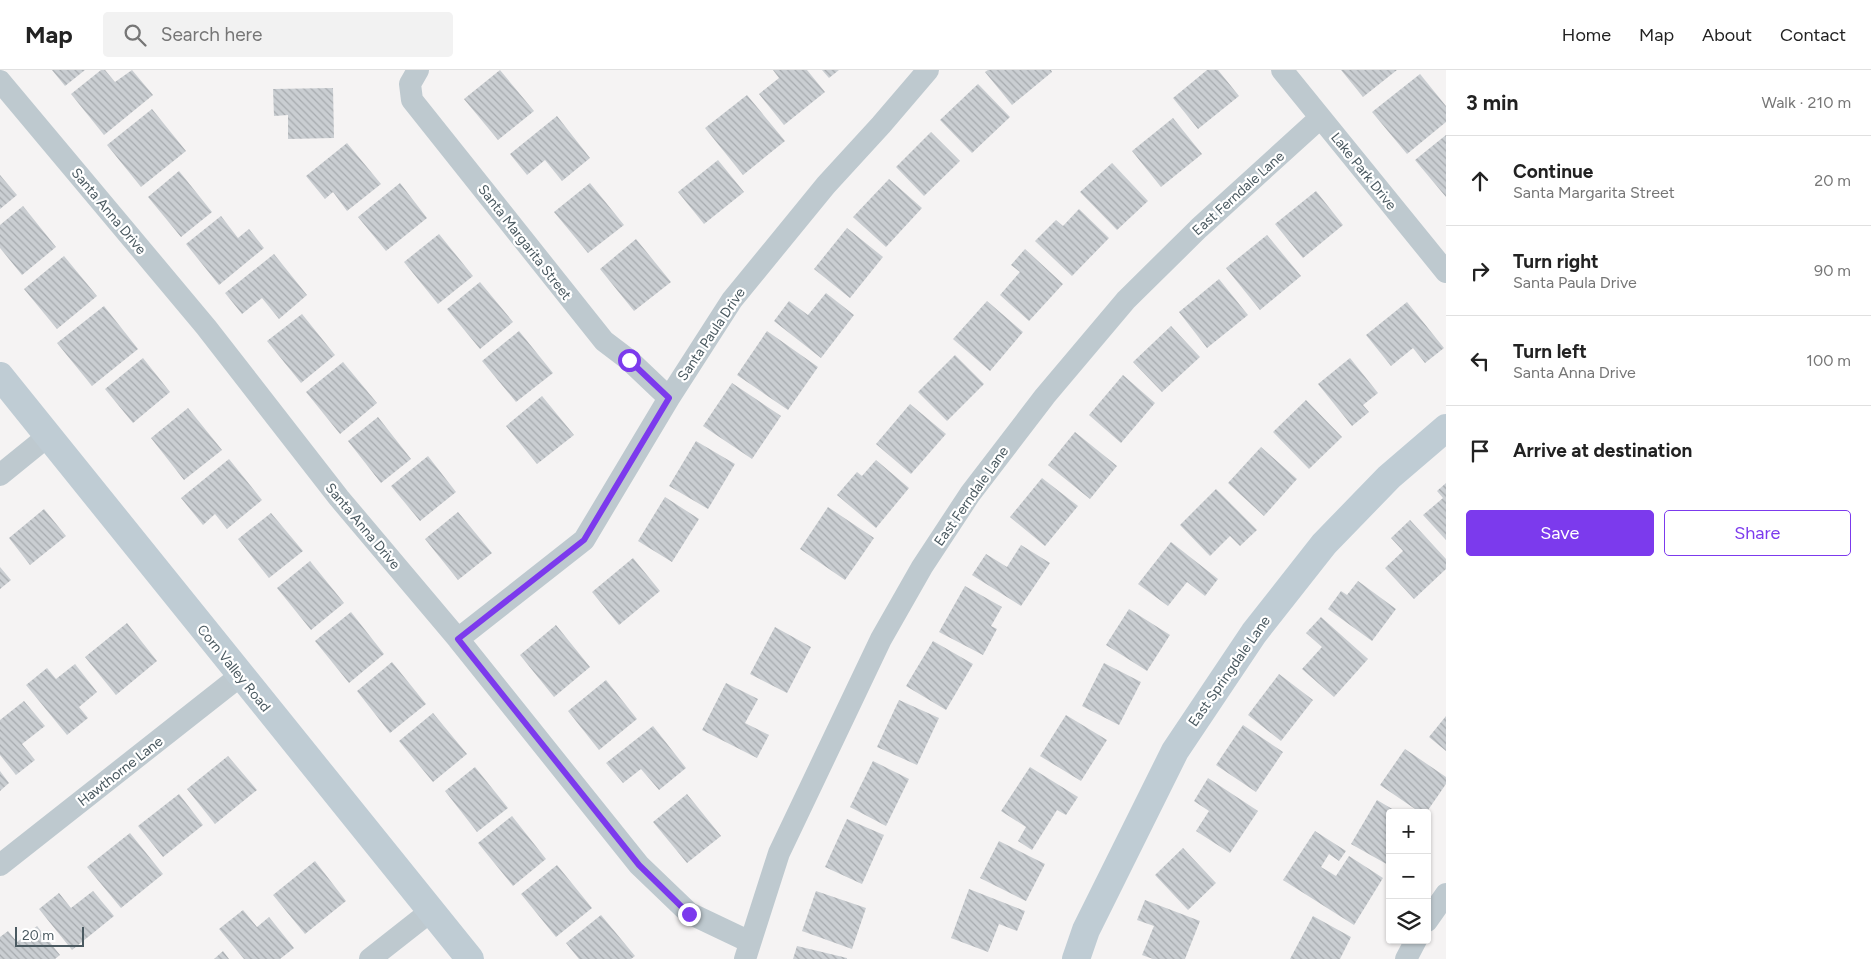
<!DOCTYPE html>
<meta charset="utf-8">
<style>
:root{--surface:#fff;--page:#f2f2f2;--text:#222;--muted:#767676;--line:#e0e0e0;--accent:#7c3aed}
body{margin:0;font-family:Figtree,sans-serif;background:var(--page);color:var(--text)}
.controls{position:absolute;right:15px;bottom:15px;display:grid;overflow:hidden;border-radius:5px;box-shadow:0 1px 4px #0004}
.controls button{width:45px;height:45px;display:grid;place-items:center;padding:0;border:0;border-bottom:1px solid var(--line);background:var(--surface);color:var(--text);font:25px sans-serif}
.scale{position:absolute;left:15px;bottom:12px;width:69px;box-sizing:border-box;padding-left:5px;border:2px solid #4a5960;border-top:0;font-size:14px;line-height:18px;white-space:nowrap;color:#4a5960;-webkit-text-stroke:4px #fff;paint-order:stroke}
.stop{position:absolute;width:15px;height:15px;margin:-11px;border:4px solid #7c3aed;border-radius:50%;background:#fff}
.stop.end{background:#7c3aed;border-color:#fff;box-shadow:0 1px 5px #0008}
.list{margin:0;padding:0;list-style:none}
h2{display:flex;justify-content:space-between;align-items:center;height:65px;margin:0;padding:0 20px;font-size:21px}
h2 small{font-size:16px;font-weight:400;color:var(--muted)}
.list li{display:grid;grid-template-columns:32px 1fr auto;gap:15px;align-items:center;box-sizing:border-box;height:90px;padding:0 20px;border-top:1px solid var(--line)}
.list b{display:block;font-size:19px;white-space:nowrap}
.list p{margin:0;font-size:16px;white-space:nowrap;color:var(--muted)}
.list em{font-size:16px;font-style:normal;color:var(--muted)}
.actions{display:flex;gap:10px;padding:15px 20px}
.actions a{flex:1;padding:11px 0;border:1px solid var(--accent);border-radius:5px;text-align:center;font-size:18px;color:var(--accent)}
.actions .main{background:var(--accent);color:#fff}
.icon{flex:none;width:28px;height:28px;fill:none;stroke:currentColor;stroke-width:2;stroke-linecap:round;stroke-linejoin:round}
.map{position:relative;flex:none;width:1446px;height:889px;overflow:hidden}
header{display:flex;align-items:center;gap:30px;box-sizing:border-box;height:70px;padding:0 25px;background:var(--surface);border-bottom:1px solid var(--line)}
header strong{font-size:24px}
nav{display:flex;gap:28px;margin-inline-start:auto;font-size:18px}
.search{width:350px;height:45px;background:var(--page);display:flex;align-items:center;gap:12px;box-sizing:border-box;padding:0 18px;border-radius:5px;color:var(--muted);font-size:19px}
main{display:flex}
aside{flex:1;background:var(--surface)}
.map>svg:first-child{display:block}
</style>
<header>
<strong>Map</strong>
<div class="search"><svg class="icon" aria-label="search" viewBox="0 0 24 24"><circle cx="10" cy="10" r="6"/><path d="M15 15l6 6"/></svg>Search here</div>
<nav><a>Home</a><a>Map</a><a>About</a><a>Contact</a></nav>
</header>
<main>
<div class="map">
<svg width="1446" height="889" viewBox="0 0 1446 889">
<defs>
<pattern id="building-back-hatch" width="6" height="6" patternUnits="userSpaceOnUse" patternTransform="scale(1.25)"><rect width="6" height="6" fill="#caced2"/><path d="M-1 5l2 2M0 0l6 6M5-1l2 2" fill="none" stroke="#a6aaae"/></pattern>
</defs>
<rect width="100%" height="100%" fill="#f5f3f3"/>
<!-- building -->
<path fill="url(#building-back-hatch)" d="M52 0H85L65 16Z
M101 0H105L115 12 132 0 153 25 104 65 71 24Z
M500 0 534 41 498 70 464 29Z
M773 0H807L825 22 784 55 759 24 779 8Z
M822 0H839L829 8Z
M988 0H1051L1052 2 1012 35 985 2Z
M1207 0H1218L1239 26 1198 59 1173 28Z
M1341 0H1397L1363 27Z
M1420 4 1446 36V52L1407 84 1372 42Z
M978 14 1010 47 972 83 940 50Z
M333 18 334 68 288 69V45L274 46 273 19Z
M747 25 785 71 743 105 705 58Z
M152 39 186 81 141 117 107 75Z
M557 46 590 88 562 111 545 90 527 105 510 84Z
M1173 48 1202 84 1161 117 1132 81Z
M931 62 960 91 924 126 896 97Z
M1446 65V127L1415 90Z
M347 73 381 114 347 141 333 122 325 129 306 106Z
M718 90 744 122 704 154 678 122Z
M1112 93 1148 131 1117 160 1080 122Z
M179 101 212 142 181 167 148 127Z
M0 105 17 125 0 139Z
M889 109 922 138 886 177 853 147Z
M400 113 427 148 386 181 358 147Z
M590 113 624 155 588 183 554 142Z
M1316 121 1343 155 1303 188 1275 154Z
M23 136 56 177 22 205 0 178V155Z
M1079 139 1109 168 1072 206 1035 171 1056 150 1063 156Z
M221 146 238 168 249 159 264 178 219 215 186 174Z
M847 158 883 187 850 228 814 199Z
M439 164 473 206 438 234 404 192Z
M1267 165 1301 206 1260 240 1226 198Z
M636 169 671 212 634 241 600 199Z
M1025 179 1063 214 1029 251 1000 225 1020 202 1011 195Z
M274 184 307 225 279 249 262 228 242 244 225 223Z
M64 186 97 226 57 259 24 219Z
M1219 209 1248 245 1207 278 1179 242Z
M480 212 513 252 480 279 447 239Z
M826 223 854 245 821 288 774 251 789 231 808 245Z
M987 231 1023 262 990 301 953 269Z
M1407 232 1444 278 1425 293 1413 278 1391 296 1366 265Z
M104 236 138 279 92 316 57 273Z
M302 244 335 285 301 313 267 271Z
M1171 256 1200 287 1162 322 1133 292Z
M519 261 553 303 516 332 482 291Z
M767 261 818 297 788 340 737 305Z
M955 285 984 314 947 351 918 322Z
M143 288 170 322 133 353 105 319Z
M1350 288 1378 323 1363 335 1369 342 1352 356 1318 314Z
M343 292 377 333 340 364 306 322Z
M1123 305 1155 333 1121 373 1089 345Z
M732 313 781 346 752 389 703 356Z
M542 326 574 365 537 394 506 356Z
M1306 330 1342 367 1309 399 1273 362Z
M910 334 946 364 911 404 876 374Z
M188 338 222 380 184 410 151 368Z
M378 347 411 389 381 413 348 371Z
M1075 362 1117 396 1090 429 1048 395Z
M696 371 735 394 708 439 669 416Z
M1261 377 1297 409 1264 446 1228 413Z
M428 386 456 422 420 451 391 416Z
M229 389 262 430 227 459 215 444 203 455 181 428Z
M876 390 909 418 876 458 837 425 857 402 862 406Z
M1042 408 1078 436 1045 476 1010 447Z
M1446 413V470L1423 445 1443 428 1437 421Z
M1216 419 1257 460 1240 476 1230 466 1210 486 1180 455Z
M665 427 699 449 672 492 638 471Z
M828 437 874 468 845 510 800 479Z
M44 439 66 466 30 495 9 468Z
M458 442 492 483 458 510 425 469Z
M271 443 303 481 269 508 238 469Z
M1410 450 1446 489V499L1414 529 1385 498 1403 481 1391 468Z
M1171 472 1218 509 1205 526 1187 512 1168 536 1138 514Z
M1021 475 1050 493 1021 536 972 505 986 484 1007 497Z
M633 488 660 521 619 555 592 522Z
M310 491 344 533 311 560 277 518Z
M0 497 11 510 0 519Z
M1358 511 1396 539 1372 571 1328 539 1341 521 1347 525Z
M965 516 1002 537 991 556 997 559 983 585 939 562Z
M1129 539 1170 565 1147 601 1106 575Z
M351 542 384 584 349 613 315 571Z
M1321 547 1368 589 1334 627 1302 599 1322 577 1306 563Z
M127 553 157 591 116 625 85 587Z
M556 555 590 597 554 627 520 585Z
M775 557 811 577 787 623 750 604Z
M933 571 973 594 946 640 906 616Z
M392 592 426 634 390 663 357 621Z
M1104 593 1141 612 1119 655 1082 636Z
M75 594 97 622 79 637 88 648 67 665 26 615 47 598 56 609Z
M1279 604 1313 630 1281 671 1248 645Z
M606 610 637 649 599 680 568 641Z
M726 613 758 629 745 653 769 665 757 688 702 660Z
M899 630 939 648 917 695 877 677Z
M24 631 45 656 22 674 35 690 16 705 0 685V650Z
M433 643 467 684 433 712 399 671Z
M1066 645 1107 670 1081 711 1040 686Z
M1446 646V681L1429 667Z
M1243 655 1283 682 1256 722 1216 695Z
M653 656 686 698 659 720 641 699 623 713 606 693Z
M1405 679 1446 707V714L1426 743H1421L1380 715Z
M228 686 257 720 215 754 187 719Z
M873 691 909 709 886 756 850 737Z
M475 697 508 738 477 762 445 721Z
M1030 697 1078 727 1066 745 1057 740 1032 780 1018 771 1026 757 1001 741Z
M0 701 9 713 0 721Z
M1208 708 1258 741 1230 783 1196 761 1209 741 1194 731Z
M179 724 203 755 163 787 138 756Z
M687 724 721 766 687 793 653 752Z
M1377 730 1399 743H1390V796L1351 774Z
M512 746 546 789 513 816 478 773Z
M847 749 884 765 862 814 825 797Z
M1315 761 1346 781 1339 791 1329 784 1321 797 1336 806 1349 786 1383 808 1354 855 1283 810Z
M130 763 163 804 121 838 87 797Z
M999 771 1045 794 1026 831 980 808Z
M1183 778 1216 813 1188 840 1155 805Z
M315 791 346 831 305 864 273 825Z
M557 795 592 838 556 867 521 824Z
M969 819 1025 841 1017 861 999 854 988 882 951 868Z
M93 821 114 846 72 880 39 839 59 823 71 838Z
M816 821 866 838 852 879 802 861Z
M1145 830 1200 851 1185 889H1153L1142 885 1154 856 1137 850Z
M243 840 257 857 269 847 294 878 280 889H244L219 859Z
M601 845 635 886 631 889H579L566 873Z
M1313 846 1351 867 1340 889H1290Z
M37 856 60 885 55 889H0V867L8 861 17 872Z
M797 876 847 888V889H793Z
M223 881 229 889H214Z"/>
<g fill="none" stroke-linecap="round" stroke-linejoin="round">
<!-- street -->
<path stroke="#bec9cf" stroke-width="22" d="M418 0 410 14 412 30 604 271 629 290 669 328
M1282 0 1446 202
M0 11 206 257 339 428 458 569 639 795 689 843 750 872
M0 405 48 366
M458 569 584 470 669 328 732 230 826 115 881 55 928 0
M0 795 240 606
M1427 851 1446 824
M370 889 431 841
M745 889 779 783 881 569 922 497 970 424 1045 326 1126 230 1199 158 1320 48
M1406 889 1416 870"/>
<!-- secondary -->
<path stroke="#bfccd4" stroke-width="28" d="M0 306 470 889
M1076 889 1086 860 1175 681 1254 563 1324 474 1389 407 1446 358"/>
</g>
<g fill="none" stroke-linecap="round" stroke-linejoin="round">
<!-- route -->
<path stroke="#7c3aed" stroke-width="6" d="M629 290 669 328 584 470 458 569 639 795 689 844"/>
</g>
<g text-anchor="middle" stroke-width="4.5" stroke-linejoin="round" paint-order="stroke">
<!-- street labels -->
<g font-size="14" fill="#4a5960" stroke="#fff">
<text transform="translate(1364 101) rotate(51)" y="5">Lake Park Drive</text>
<text transform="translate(1238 123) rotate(-42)" y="5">East Ferndale Lane</text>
<text transform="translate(109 141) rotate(50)" y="5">Santa Anna Drive</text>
<text transform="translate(525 172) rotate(52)" y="5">Santa Margarita Street</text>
<text transform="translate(711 264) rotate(-56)" y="5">Santa Paula Drive</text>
<text transform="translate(971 426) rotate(-55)" y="5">East Ferndale Lane</text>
<text transform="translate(363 456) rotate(50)" y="5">Santa Anna Drive</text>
<text transform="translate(234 598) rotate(51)" y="5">Corn Valley Road</text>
<text transform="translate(1229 601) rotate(-55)" y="5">East Springdale Lane</text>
<text transform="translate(120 701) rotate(-38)" y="5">Hawthorne Lane</text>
</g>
</g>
</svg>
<div class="controls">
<button>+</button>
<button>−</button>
<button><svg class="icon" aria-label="layers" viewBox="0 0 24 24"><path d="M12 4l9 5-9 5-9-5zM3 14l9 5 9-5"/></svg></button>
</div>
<div class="scale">20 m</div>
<div class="stop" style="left:629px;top:290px"></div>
<div class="stop end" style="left:689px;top:844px"></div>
</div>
<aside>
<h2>3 min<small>Walk · 210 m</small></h2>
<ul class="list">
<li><svg class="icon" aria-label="ahead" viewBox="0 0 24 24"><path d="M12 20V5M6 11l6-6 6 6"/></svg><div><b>Continue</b><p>Santa Margarita Street</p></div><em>20 m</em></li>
<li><svg class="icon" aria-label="right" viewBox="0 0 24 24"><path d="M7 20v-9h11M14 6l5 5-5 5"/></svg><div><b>Turn right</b><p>Santa Paula Drive</p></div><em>90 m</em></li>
<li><svg class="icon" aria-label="left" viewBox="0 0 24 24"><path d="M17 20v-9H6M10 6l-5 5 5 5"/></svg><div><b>Turn left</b><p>Santa Anna Drive</p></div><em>100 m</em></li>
<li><svg class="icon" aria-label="arrive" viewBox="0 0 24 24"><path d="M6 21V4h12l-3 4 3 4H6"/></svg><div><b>Arrive at destination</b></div></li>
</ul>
<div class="actions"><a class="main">Save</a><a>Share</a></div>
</aside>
</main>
